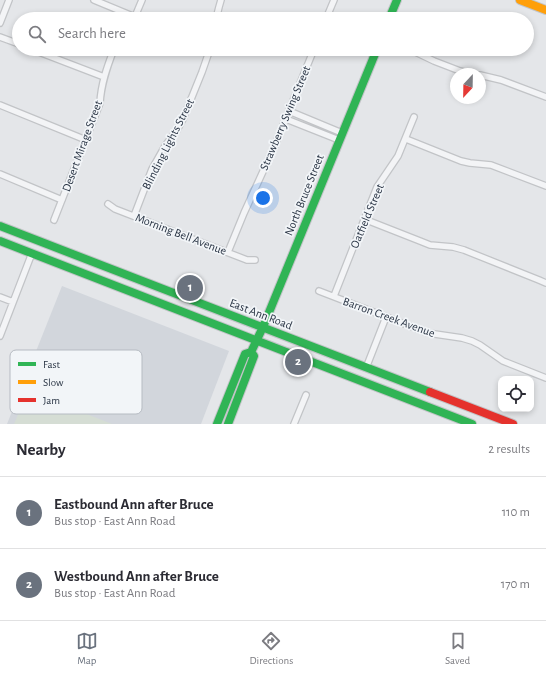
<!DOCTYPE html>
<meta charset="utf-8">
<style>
:root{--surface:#fff;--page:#f7f7f7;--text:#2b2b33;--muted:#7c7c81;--line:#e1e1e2;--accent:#6a727e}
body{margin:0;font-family:"Alegreya Sans",sans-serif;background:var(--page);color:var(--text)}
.controls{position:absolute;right:12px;bottom:12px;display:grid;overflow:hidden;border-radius:8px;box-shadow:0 2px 6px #0003}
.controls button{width:36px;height:36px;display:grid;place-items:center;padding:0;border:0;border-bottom:1px solid var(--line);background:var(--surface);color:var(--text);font:20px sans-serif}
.compass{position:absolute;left:450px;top:68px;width:36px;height:36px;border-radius:50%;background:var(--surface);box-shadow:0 2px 6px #0003;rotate:202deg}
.you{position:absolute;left:263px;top:198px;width:14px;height:14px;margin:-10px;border:3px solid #fff;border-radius:50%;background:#1a73e8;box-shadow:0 0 0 6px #1a73e833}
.badge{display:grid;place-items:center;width:26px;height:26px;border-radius:50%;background:var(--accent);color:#fff;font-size:13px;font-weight:700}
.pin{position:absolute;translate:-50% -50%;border:2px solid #fff;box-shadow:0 1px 4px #0006}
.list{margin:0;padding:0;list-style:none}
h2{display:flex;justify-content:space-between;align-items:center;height:52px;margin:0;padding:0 16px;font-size:17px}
h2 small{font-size:13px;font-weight:400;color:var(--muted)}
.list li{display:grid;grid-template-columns:26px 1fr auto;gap:12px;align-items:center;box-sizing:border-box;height:72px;padding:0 16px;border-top:1px solid var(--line)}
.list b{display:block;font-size:15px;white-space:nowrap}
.list p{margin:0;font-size:13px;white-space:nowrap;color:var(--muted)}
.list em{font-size:13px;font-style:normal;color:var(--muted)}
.icon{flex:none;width:22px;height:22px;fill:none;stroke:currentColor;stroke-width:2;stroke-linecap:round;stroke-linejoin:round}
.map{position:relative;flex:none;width:546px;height:424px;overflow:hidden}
.search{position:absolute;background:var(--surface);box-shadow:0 2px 6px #0003;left:12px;right:12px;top:12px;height:44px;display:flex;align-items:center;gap:10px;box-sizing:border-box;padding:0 14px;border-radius:22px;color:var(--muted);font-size:15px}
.sheet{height:196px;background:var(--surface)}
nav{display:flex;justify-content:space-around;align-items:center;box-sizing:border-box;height:56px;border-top:1px solid var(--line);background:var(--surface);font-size:11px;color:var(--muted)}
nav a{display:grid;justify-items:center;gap:2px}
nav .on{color:var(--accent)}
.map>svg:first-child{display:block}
</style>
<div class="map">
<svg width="546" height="424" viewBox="0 0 546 424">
<rect width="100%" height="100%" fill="#e4e6e9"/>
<!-- built -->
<path fill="#d2d6dc" d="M62 286 229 351 201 424H7Z"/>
<!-- green -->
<path fill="#d5ddd4" d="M28 391 112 424H14Z"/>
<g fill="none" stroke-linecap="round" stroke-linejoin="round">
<!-- street casing -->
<g stroke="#c2c4c7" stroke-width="8">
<path id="street" d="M94 0 135 17
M134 19 142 0
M216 19 219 7 221 0
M326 19 334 0
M0 23 9 0
M0 37 19 44
M31 49 104 77
M409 49 434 61 460 71 473 74
M480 75 501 80 546 97
M0 105 86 140
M289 111 342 133
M286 119 339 140
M406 139 461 161 470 163 491 165 546 186
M0 174 62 200
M108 204 115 209 247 260H255
M134 216 152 169 165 146 177 130 183 119 202 72 210 49
M364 219 420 241 430 245 453 247 464 250 539 280 546 283
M54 220 100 103C101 84 107 67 114 49
M228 252 244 213 275 145 314 49
M319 291 428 333 462 338 472 341 480 345 503 361 546 378
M334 296 377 187 398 156 414 117
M0 297 13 302
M0 336 32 253
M366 368 386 317
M294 424 306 395"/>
</g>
<!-- fast casing -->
<g stroke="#c2c4c7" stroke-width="10">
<path id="fast" d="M389 19 397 0
M0 226 430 392
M0 241 472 424
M252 350 263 327 377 49
M217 424 245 354 251 352 254 356 228 424"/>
</g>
<!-- slow casing -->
<g stroke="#c2c4c7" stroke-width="10">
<path id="slow" d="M520 0 546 10"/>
</g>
<!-- jam casing -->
<g stroke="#c2c4c7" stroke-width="10">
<path id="jam" d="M430 392 513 424"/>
</g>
<!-- street -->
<use href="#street" stroke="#f3f4f6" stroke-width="5.5"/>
<!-- fast -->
<use href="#fast" stroke="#30b455" stroke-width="8"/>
<!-- slow -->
<use href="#slow" stroke="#ff9f0a" stroke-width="8"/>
<!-- jam -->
<use href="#jam" stroke="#e5322d" stroke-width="8"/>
</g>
<g text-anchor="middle" stroke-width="3.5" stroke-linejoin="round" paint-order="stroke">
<!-- street labels -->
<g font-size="12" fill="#293444" stroke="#f2f5f8">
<text transform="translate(285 118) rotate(-67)" y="4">Strawberry Swing Street</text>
<text transform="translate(168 144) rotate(-63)" y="4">Blinding Lights Street</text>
<text transform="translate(82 146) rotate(-70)" y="4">Desert Mirage Street</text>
<text transform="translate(304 195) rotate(-68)" y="4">North Bruce Street</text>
<text transform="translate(367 216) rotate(-67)" y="4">Oatfield Street</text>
<text transform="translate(181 234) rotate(21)" y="4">Morning Bell Avenue</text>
<text transform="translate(261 314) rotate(21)" y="4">East Ann Road</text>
<text transform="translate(389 317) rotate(20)" y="4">Barron Creek Avenue</text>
</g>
</g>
<!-- legend -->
<rect x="10" y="350" width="132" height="64" rx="6" fill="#f2f5f8" stroke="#b6bbc2" stroke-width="1"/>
<rect x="18" y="362" width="18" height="4" fill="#30b455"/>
<rect x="18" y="380" width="18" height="4" fill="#ff9f0a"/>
<rect x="18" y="398" width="18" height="4" fill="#e5322d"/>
<g font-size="11" fill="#293444">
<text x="43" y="368">Fast</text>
<text x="43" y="386">Slow</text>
<text x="43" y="404">Jam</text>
</g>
</svg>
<div class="controls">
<button><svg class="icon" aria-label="locate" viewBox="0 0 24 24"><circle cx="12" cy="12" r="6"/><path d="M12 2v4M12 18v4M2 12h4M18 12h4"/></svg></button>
</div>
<svg class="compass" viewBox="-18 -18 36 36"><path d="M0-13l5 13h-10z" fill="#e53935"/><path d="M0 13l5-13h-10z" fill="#7c7c81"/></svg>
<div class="you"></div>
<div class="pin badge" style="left:190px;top:288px">1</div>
<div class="pin badge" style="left:298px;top:362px">2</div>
<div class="search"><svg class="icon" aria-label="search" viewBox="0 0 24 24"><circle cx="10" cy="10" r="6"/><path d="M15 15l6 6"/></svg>Search here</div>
</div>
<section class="sheet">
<h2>Nearby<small>2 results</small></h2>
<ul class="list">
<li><span class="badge">1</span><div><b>Eastbound Ann after Bruce</b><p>Bus stop · East Ann Road</p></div><em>110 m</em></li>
<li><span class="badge">2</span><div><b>Westbound Ann after Bruce</b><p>Bus stop · East Ann Road</p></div><em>170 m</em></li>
</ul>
</section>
<nav>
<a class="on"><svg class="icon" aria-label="map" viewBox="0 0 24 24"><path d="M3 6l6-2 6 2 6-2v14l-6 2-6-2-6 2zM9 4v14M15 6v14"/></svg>Map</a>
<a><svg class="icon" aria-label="directions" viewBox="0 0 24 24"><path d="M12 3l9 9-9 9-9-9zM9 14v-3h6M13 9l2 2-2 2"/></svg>Directions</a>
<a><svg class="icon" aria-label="saved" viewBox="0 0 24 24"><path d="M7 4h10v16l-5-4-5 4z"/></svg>Saved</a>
</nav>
